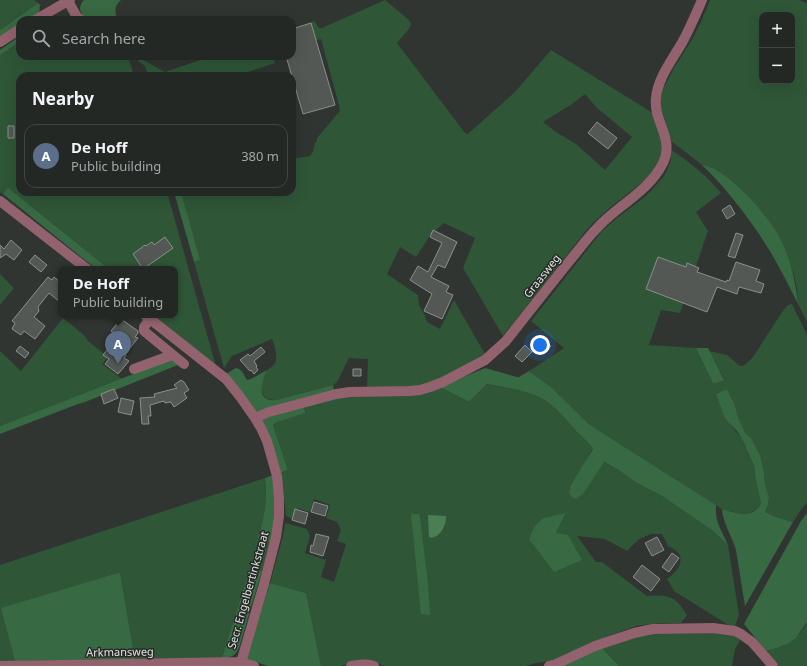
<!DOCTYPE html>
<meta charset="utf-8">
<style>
:root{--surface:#242825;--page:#303432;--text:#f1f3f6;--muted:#a3a6a7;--line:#414442;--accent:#f19ab1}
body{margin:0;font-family:"Noto Sans",sans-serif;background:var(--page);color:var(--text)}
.controls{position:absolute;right:12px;top:12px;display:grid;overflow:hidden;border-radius:8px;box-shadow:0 4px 16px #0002}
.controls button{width:36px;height:36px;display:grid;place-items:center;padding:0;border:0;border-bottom:1px solid var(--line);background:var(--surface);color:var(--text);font:20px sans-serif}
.you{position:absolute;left:540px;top:345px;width:14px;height:14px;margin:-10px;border:3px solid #fff;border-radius:50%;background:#1a73e8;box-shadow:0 0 0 6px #1a73e833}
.badge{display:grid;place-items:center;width:26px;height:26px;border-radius:50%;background:var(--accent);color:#fff;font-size:13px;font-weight:700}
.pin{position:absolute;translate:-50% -33px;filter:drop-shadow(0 1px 2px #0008)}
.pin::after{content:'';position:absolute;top:21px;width:14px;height:12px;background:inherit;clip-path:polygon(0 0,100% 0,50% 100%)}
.popup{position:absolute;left:58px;top:266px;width:120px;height:52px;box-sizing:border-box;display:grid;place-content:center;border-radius:8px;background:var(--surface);filter:drop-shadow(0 1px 3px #0005);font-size:13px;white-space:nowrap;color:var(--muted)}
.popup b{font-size:15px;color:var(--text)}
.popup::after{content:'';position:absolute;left:50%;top:100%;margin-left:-8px;border:8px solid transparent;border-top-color:var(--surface)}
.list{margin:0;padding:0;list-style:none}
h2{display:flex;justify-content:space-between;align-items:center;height:52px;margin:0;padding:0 16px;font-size:17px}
h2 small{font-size:13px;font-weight:400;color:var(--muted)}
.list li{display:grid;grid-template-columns:26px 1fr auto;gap:12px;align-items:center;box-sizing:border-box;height:64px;margin:0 8px 8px;padding:0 8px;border:1px solid var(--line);border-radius:12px}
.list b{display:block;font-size:15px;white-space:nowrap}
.list p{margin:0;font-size:13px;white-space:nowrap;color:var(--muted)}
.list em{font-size:13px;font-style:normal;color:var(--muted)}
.icon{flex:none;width:22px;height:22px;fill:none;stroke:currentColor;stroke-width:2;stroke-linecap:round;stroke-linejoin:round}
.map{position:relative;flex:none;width:807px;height:666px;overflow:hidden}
.search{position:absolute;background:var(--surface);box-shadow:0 4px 16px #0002;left:16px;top:16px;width:280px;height:44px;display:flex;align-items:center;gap:10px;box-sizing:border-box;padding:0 14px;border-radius:12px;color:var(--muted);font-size:15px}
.panel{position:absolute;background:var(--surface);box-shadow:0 4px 16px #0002;left:16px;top:72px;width:280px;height:124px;border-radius:12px}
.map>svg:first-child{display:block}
</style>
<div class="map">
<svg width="807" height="666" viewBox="0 0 807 666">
<rect width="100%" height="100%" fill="#303531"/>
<!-- green -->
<path fill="#2f5637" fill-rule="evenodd" d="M0 0H34L38 3 0 30Z
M385 0 409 20 411 24 409 29 397 43 465 133 467 134 470 132 515 92 551 50 656 115 663 150 658 162 647 179 612 206 594 222 585 232 503 336 463 268 475 238 444 223 431 234 416 257 400 247 387 274 418 295 419 305 424 314 427 322 440 329 454 300 486 356 436 382 419 386 367 389 368 359 349 358 337 382 333 385 276 400C258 401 260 384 266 372 268 368 275 366 276 361 277 353 275 347 272 339L232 356 224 368 194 262 199 260 181 192H292V159L310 156 313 152 315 143 317 141V138L340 111 339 105 321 39 292 46V29L314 21 319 28H322ZM585 94 596 107 632 137 605 170 576 144 556 132 543 122 572 104Z
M710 0H799L807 3V322L798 304 797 289 794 275 782 244 775 231 762 212 748 196 738 186 715 169 701 164 671 141 661 108V97L663 89 674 68 691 41 701 22ZM762 15H792V81H762Z
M20 42V56H127L129 60 134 76H20V192H167L217 370 151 315H175V269H109L8 189 3 194 0 192V55Z
M136 56 165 72 212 56H273L275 63 235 76H148L145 66 139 62Z
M671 150C690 162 707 176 721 193L696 212 708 231 680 313 661 310 649 345 696 348 713 384 724 379 709 351 727 355 740 366H743L747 363 753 357 784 309 788 305 792 304 807 335V503L803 507 793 522 779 518 765 512 768 505 769 497 765 484 764 471 760 455 751 439 746 434 744 430 738 417 735 405 727 389 716 394 732 426 743 441 752 462 754 466 756 482 761 503C750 520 738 513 722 509L590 425 551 387 529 371 564 348 531 321 602 231 617 218 642 199 651 191 664 176 671 161Z
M0 274 14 288 0 305Z
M63 318 85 336 88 341 108 357 102 364 122 379 0 426V351L21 371Z
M487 384C504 387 531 391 546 401 556 407 568 422 576 431 581 436 591 443 593 449L589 454 594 476 603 462 620 471 635 482 662 496 713 531 728 545 739 615 735 626H730L674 591 667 579C670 577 673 574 676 571 685 559 680 551 668 546L662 534H651L639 539 627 551 605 539 577 536 596 562H602L647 596C668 594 676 596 687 615L681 623H662L636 626 601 639 552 661 535 663 526 666H384L377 663 349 664 340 666H321L306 593 270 583 283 536 285 523 307 529 310 536 305 553 326 560 321 577 334 582 346 544 337 541 341 530 337 522 326 518 330 505 314 499 310 512 297 508 293 519 286 516 283 487 279 473 288 470 273 425 275 423 304 413 302 406 324 400 440 387 469 402ZM566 514 556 533 543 518Z
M265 478C268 498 264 518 258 538L259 540 270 542 262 571 252 569 249 571 222 658 135 659 120 574 15 661 0 662V565Z
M807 622V666H779L766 651C784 647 799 640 807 622Z
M691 629 742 637 735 649 732 666H619L601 647 633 635Z"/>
<!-- forest -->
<path fill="#376942" d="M84 0H121C114 6 115 11 117 20H87C80 14 77 7 84 0Z
M38 3 40 5 39 14 29 20H20V25L0 39V30Z
M20 36V42L0 55V50Z
M701 164C705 166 711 167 715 169 719 172 724 175 728 178 749 194 771 220 783 244 791 263 796 283 798 304 786 280 774 256 759 234 742 209 723 185 701 164Z
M8 188 109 269H96L3 194Z
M174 192H181L200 260 194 262Z
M696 348H708L724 380 713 384Z
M172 359 183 363 85 402 78 404 0 434V426Z
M236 368C242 369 244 375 247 380L251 379 267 370C262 382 255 402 276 400L333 385 334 392 255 414 226 374Z
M485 368 517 377H519L529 371 551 387 590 425 716 505C715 524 721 528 728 545L713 531 662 496 635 482 620 471 604 462 583 494 576 499C568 496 569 492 571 485L593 449C590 443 581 436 576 431 568 422 556 407 546 401 531 391 504 387 487 384L469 402 440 387Z
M727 389 735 405 738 417 744 430 746 434 751 438 760 455 764 471 765 484 769 497 768 505 765 512 779 518 793 522 745 606 736 550C732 536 723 524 722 509 737 513 752 520 761 503L756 482 754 466 743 441 737 431 725 418 716 394Z
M302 406 305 411V413L275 423 273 425 288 470 279 473 260 421 284 411Z
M273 475 276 510 270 542 259 540 258 538C264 518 268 498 265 478Z
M566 513 556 533 568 535 582 560 554 572 529 539 534 527 543 518Z
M807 513V622L796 638 789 643 777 648 766 651 744 624 775 568 801 521Z
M411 514H419L420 517 428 584 430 615 421 614Z
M252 569 262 571 239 648C234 657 232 657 222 658L249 571Z
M118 573H120L135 659 15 661 1 608Z
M270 583 306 593 321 666H268L246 659Z
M601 647 619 666H558Z"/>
<!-- water -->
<path fill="#4b7e55" d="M428 515 446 516C446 526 441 536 431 538L429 537Z"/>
<!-- building -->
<path fill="#535854" stroke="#8a908b" d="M311 23 335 105 303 114 286 56H292V29Z
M597 122 617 138 608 149 588 133Z
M8 126H14V138H8Z
M730 205 735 214 727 219 722 210Z
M433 230 457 242 445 268 438 265 431 277 449 286 446 292 453 295 442 319 424 311 432 294 410 280 418 266 428 272 442 243 430 237Z
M736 233 743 235 735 258 728 256Z
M165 237 173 248 143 269 133 254 145 245 146 246 152 242 154 245Z
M11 240 22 250 14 260 6 254 0 258V245L4 249Z
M35 255 47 265 41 272 29 262Z
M658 257 686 267 687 263 699 268 697 272 726 282 727 280 729 281 736 262 760 270 756 281 764 284 761 293 739 287 737 294 717 287 707 312 646 289Z
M48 277 52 280 54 277 61 283V303L49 293 38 307 39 311 34 317 45 326 35 339 24 331 21 335 12 329 15 323 12 321Z
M121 319 138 331V333L135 337 138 338 125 354 126 355 124 358 129 361 118 374 105 364 109 359 103 355 118 336 111 331Z
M543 339 551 346 546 351 538 344Z
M525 345 532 352 522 362 515 356Z
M20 346 29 353 25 358 16 351Z
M261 347 265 352 254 361 257 366 256 367 258 370 254 374 251 370 250 371 240 360 248 354 250 356Z
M353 369H361V376H353Z
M181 380 184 382 189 390 184 393 187 398 174 407 171 402 165 403 164 401 150 405 151 416H148L149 424H142L140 398 155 397 154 394 177 388 174 385Z
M114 389 118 398 104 404 101 394Z
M121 398 134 401 131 415 118 412Z
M314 502 328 506 325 516 311 512Z
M295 509 308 513 305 524 292 520Z
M316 534 329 537 323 556 310 552 311 545 313 546Z
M657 537 664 550 652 556 645 543Z
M672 553 679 558 669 572 662 567Z
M642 565 660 579 651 591 633 577Z"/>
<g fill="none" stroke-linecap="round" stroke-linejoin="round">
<!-- minor -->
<path stroke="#92626e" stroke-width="10" d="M68 1 77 17 81 20
M35 20 70 0
M0 42 20 29
M0 201 87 269
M145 315 226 379 241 398 255 418 261 428 267 441 277 476 279 498V516L276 537 264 584 240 666
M150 319 144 327V331L184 364
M134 369 172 355
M255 418 269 412 336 394 350 392 409 391 420 390 430 387 443 382 485 360 506 341C529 312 552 282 576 253 583 244 591 234 599 226 620 204 649 191 663 163 675 139 653 121 656 98 658 77 673 59 683 41 690 28 696 14 702 0
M1 666 240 662 254 666
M351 666C359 665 367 663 374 666
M549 666 554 665 595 646 634 633 653 629 713 628 735 631 741 634 752 642 773 666"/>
</g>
<g text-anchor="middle" stroke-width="3" stroke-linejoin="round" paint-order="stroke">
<!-- street labels -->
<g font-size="11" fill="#e1e4e1" stroke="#272b27">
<text transform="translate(542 276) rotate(-52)" y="4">Graasweg</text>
<text transform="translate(248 590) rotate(-74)" y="4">Secr. Engelbertinkstraat</text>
<text transform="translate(120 652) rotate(-1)" y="4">Arkmansweg</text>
</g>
</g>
</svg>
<div class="controls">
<button>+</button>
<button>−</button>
</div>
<div class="you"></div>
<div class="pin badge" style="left:118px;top:364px;background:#5c6f8a">A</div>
<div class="popup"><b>De Hoff</b>Public building</div>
<div class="search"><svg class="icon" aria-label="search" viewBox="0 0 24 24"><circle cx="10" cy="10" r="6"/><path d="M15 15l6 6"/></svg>Search here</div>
<section class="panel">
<h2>Nearby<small></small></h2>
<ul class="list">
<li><span class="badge" style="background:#5c6f8a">A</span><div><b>De Hoff</b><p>Public building</p></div><em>380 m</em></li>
</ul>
</section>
</div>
